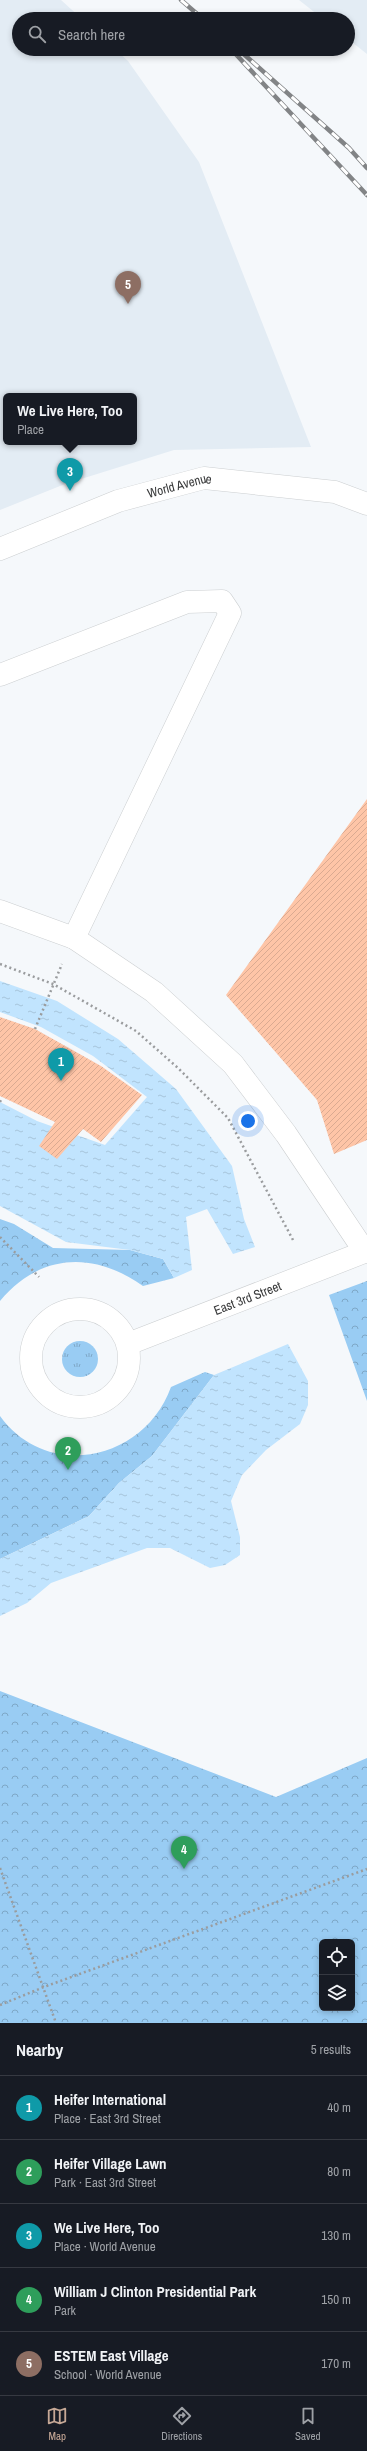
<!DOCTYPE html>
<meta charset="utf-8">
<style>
:root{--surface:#171b24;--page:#20242c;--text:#f1f3f6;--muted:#9ea1a6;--line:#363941;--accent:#c6a896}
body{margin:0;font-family:"Archivo Narrow",sans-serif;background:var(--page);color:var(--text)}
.controls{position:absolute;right:12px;bottom:12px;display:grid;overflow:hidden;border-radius:6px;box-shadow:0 2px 6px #0003}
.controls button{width:36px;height:36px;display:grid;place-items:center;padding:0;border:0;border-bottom:1px solid var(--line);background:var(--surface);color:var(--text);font:20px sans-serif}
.you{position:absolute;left:248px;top:1121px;width:14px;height:14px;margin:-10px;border:3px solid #fff;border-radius:50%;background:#1a73e8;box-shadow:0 0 0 6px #1a73e833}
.badge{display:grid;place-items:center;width:26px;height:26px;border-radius:50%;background:var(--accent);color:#fff;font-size:13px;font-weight:700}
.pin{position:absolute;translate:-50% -33px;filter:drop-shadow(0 1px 2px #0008)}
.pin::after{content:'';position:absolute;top:21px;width:14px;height:12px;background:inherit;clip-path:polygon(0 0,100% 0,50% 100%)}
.popup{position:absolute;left:3px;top:393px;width:134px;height:52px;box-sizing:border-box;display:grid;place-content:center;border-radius:6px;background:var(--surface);filter:drop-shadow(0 1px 3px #0005);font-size:13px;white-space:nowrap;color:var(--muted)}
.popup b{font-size:15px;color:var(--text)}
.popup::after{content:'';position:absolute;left:50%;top:100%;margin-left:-8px;border:8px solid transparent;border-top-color:var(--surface)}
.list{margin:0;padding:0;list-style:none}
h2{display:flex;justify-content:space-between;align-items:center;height:52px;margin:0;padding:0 16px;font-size:17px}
h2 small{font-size:13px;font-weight:400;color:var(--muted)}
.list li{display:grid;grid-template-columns:26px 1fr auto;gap:12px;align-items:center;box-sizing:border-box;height:64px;padding:0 16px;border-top:1px solid var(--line)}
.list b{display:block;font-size:15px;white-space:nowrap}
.list p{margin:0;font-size:13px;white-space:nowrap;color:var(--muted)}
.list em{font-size:13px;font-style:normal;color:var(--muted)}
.icon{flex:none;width:22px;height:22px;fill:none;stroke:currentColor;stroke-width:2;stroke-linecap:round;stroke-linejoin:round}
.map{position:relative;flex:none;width:367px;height:2023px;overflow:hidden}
.search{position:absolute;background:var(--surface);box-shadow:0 2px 6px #0003;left:12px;right:12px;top:12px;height:44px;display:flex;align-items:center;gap:10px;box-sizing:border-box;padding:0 14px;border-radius:22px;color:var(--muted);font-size:15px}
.sheet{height:372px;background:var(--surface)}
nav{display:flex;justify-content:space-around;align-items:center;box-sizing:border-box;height:56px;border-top:1px solid var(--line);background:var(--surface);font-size:11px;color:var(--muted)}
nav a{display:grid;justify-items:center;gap:2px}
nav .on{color:var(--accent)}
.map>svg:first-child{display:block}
</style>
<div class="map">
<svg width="367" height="2023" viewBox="0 0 367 2023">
<defs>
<pattern id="grass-tufts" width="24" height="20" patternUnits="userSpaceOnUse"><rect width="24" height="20" fill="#99ccf3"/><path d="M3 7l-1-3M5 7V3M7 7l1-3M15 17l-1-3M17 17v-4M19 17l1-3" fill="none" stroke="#7ea7c6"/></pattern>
<pattern id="park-crowns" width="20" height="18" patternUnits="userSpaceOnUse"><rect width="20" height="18" fill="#99ccf3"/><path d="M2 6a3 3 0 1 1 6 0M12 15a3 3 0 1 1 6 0" fill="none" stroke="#7ea7c6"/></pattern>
<pattern id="water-ripples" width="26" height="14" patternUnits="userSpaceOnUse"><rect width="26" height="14" fill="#c1e4fe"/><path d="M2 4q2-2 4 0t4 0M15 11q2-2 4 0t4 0" fill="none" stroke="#a7c4db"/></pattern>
<pattern id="building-hatch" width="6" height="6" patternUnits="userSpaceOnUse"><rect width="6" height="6" fill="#fec5a7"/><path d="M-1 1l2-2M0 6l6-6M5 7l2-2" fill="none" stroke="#daaa91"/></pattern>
</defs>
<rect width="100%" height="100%" fill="#f5f8fb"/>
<!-- built -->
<path fill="#e3ecf4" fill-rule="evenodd" d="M0 0H61L82 19H19V49H115L128 61 199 162 311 447 174 450 65 484 0 510ZM6 396H134V442H6Z
M299 0H367V54L348 39V19H323Z"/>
<!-- grass -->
<path fill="url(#grass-tufts)" d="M62 1359a18 18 0 1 1 36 0a18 18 0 1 1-36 0Z"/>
<!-- park -->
<path fill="url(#park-crowns)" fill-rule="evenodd" d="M0 1219 14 1224 53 1248 130 1250 163 1259 174 1278 143 1286C94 1251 40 1253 0 1301Z
M367 1281V1401L329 1295Z
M205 1372 214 1375 152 1456 119 1483 89 1516 0 1559V1416C48 1482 145 1460 171 1387Z
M0 1691 276 1797 367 1758V2023H0ZM322 1942H352V2008H322Z"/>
<!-- water -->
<path fill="url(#water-ripples)" d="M0 981 57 1001 118 1039 176 1089 232 1166 244 1219 255 1247 233 1254 207 1209 186 1217 192 1270 174 1278 163 1259 130 1250 66 1242 0 1206V1102L37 1121 105 1145 147 1097 93 1056 41 1027 0 1012Z
M288 1344 308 1381V1405L300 1424 266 1450 242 1475 231 1501 240 1537V1555L225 1565 210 1568 170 1548H147L51 1583 27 1603 0 1616V1559L89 1516 119 1483 152 1456 214 1375Z"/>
<!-- building -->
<path fill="url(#building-hatch)" d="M367 799V1140L334 1154 317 1100 226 995Z
M0 1017 35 1029 101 1066 142 1095 101 1142 83 1129 57 1159 39 1146 55 1122 0 1096Z"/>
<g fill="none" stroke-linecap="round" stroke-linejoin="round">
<!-- minor casing -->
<g stroke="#cccfd1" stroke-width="23">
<g id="minor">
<path id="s1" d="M0 549 118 501 204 478 335 492 367 504"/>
<path d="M0 675 187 602 222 601 230 613 74 938"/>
<path d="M0 911 74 938 154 992 233 1064 286 1134 365 1252"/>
<circle cx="80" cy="1358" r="49"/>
<path id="s2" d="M128 1344 367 1251"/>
</g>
</g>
<!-- path -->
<path stroke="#9a9c9e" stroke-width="2.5" stroke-dasharray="2 3" stroke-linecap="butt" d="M0 964 53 984 136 1031 178 1068 228 1118 293 1240
M35 1029 62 964
M0 1102 2 1098
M0 1237 39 1277
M0 1868 56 2023
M0 2005 44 1987 367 1869"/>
<!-- minor -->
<use href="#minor" stroke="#fff" stroke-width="22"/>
<!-- rail casing -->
<g stroke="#828486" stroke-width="4.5">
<path id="rail" d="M181 0 203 19
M231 49 367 195
M238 49 349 148 367 168"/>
</g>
<!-- rail -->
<use href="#rail" stroke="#fff" stroke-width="3" stroke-dasharray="9" stroke-linecap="butt"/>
</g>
<g text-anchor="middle" stroke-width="4" stroke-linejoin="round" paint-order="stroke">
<!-- street labels -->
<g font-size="13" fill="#393a3b" stroke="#fff">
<text dy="5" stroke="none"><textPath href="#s1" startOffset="191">World Avenue</textPath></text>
<text dy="5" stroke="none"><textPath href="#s2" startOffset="128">East 3rd Street</textPath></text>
</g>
</g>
</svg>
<div class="controls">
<button><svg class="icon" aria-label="locate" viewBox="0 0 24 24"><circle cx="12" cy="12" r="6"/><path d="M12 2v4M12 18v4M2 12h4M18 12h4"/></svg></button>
<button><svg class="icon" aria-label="layers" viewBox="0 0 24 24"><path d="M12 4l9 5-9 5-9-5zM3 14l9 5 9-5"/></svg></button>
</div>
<div class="you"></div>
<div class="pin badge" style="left:61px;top:1081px;background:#0f9aa8">1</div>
<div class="pin badge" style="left:68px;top:1470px;background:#2e9e5b">2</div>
<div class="pin badge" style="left:70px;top:491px;background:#0f9aa8">3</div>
<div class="popup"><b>We Live Here, Too</b>Place</div>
<div class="pin badge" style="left:184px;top:1869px;background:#2e9e5b">4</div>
<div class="pin badge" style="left:128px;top:304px;background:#8d6e63">5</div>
<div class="search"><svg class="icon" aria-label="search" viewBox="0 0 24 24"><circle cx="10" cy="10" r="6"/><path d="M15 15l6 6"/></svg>Search here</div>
</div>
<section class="sheet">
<h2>Nearby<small>5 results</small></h2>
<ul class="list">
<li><span class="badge" style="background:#0f9aa8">1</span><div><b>Heifer International</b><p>Place · East 3rd Street</p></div><em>40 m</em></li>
<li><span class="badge" style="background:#2e9e5b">2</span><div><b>Heifer Village Lawn</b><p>Park · East 3rd Street</p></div><em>80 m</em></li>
<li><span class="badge" style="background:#0f9aa8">3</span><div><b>We Live Here, Too</b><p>Place · World Avenue</p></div><em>130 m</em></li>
<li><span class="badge" style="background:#2e9e5b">4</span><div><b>William J Clinton Presidential Park</b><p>Park</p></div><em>150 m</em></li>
<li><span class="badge" style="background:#8d6e63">5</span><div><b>ESTEM East Village</b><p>School · World Avenue</p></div><em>170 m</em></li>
</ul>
</section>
<nav>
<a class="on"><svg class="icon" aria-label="map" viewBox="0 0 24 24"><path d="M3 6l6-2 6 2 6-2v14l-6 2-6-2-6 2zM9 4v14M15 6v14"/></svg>Map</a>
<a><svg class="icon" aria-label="directions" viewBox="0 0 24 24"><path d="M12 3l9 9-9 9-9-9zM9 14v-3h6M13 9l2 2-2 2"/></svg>Directions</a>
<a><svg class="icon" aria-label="saved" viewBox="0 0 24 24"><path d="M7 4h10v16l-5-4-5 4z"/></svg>Saved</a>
</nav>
